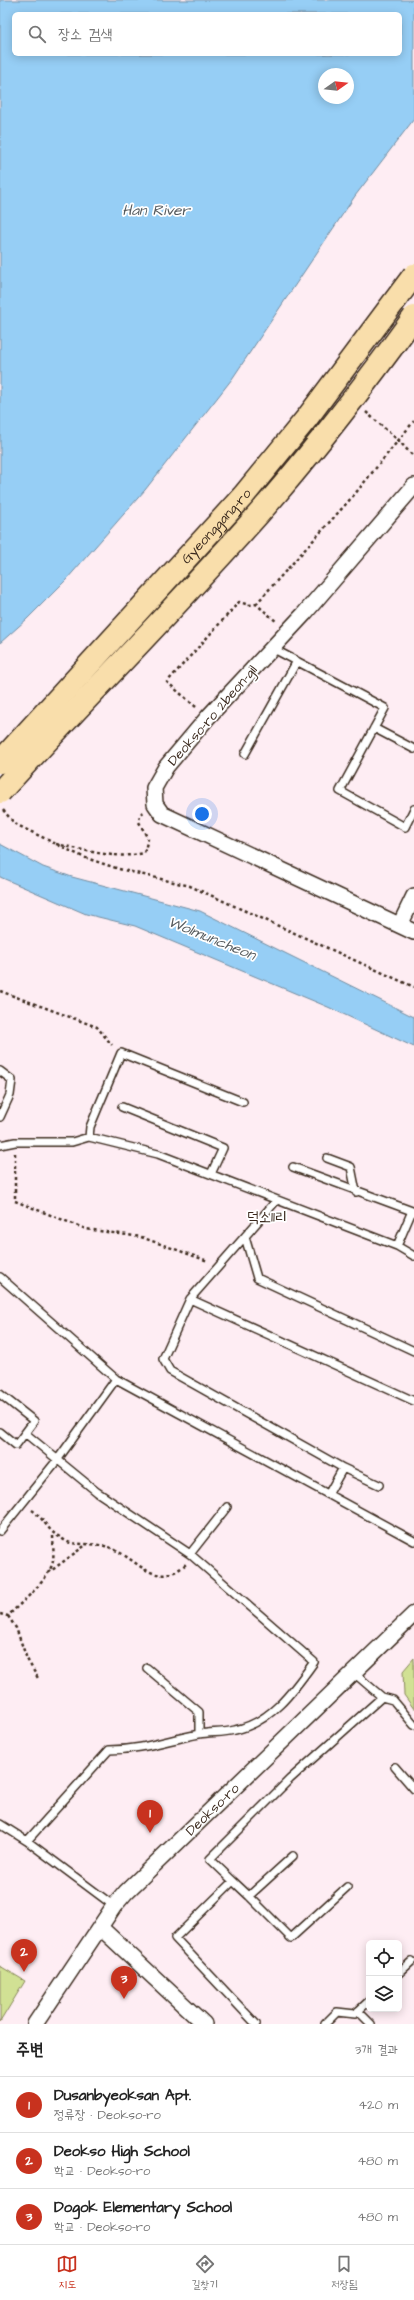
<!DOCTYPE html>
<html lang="ko">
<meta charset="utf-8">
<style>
:root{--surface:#fff;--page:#f6f6f6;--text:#222;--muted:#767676;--line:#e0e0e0;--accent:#c8321e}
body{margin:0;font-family:"Architects Daughter","Poor Story",sans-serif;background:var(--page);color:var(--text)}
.controls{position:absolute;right:12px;bottom:12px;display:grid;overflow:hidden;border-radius:6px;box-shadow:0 2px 10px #0003}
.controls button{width:36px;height:36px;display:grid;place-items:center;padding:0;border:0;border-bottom:1px solid var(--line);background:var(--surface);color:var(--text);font:20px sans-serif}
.compass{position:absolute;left:318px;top:68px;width:36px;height:36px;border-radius:50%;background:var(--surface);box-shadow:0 2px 10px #0003;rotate:75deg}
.you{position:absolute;left:202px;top:814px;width:14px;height:14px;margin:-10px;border:3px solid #fff;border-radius:50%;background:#1a73e8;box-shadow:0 0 0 6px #1a73e833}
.badge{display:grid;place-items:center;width:26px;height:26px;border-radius:50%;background:var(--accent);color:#fff;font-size:13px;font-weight:700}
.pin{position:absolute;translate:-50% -33px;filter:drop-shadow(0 1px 2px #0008)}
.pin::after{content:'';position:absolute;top:21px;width:14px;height:12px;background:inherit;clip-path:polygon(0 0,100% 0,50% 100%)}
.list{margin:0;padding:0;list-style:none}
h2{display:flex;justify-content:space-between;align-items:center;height:52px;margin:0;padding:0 16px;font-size:17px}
h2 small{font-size:13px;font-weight:400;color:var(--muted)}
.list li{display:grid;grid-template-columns:26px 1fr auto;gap:12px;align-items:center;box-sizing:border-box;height:56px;padding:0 16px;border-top:1px solid var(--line)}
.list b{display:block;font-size:15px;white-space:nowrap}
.list p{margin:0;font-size:13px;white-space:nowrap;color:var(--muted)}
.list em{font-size:13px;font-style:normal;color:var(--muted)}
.icon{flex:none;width:22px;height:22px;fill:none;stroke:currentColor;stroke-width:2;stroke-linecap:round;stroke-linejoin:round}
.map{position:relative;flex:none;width:414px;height:2024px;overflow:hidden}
.search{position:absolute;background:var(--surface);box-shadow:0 2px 10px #0003;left:12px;right:12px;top:12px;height:44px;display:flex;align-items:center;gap:10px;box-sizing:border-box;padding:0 14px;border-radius:6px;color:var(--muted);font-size:15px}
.sheet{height:220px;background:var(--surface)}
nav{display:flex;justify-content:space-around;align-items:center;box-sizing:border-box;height:56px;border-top:1px solid var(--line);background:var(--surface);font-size:11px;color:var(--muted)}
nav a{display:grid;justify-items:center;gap:2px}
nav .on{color:var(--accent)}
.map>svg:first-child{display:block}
</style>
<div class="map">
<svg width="414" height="2024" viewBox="0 0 414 2024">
<rect width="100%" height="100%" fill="#feedf3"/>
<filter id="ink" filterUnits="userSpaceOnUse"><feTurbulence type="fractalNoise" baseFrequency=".025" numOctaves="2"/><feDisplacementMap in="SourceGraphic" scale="8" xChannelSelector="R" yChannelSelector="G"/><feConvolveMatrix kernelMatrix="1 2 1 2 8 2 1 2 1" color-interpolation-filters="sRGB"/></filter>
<g filter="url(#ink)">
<!-- green -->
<path fill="#d1e194" stroke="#868659" d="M414 1658V1709L404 1695 403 1671Z
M0 1966 25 1981 0 2022Z"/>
<!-- water -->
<path fill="#96cef5" stroke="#728c9f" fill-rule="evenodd" d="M0 0H414V119L355 196 232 379 145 490 66 580 27 619 0 643ZM14 14H400V54H14ZM324 74H348V98H324Z
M0 844 43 867 72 877 200 911 414 1017V1047L328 1007 135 926 86 914 0 877Z"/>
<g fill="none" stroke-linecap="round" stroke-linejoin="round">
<!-- service casing -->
<g stroke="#3b2a1e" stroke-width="10">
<path id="service" d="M272 648 385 708 340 791 405 827 414 809
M374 728 414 749
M245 754 297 661
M0 1071 12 1080 10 1095 0 1117
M122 1107 223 1148 211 1174
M89 1137 90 1127 121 1053 243 1102
M0 1145 15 1142H72L89 1137 158 1154 397 1246 414 1256
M327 1158 351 1167 356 1192
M293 1167 412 1211
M276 1201 190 1299 414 1401
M245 1237 257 1278 414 1351
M397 1246 412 1211 414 1212
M0 1277 116 1379 414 1541
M190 1299 163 1359 170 1371 343 1468
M0 1394 34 1421 16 1445 0 1432
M25 1433 97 1492 190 1554 314 1662C294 1690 271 1723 235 1730 223 1733 211 1732 199 1734 167 1740 142 1750 109 1750L27 1841
M329 1493 343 1468 379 1485
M0 1531 58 1459 116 1379
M190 1554 227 1507
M147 1668 199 1712V1734
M354 1673 382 1697
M395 1767 414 1789
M0 1824 27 1841 114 1906
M233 1881 249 1896 293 1856
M249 1896 291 1938 347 1887
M399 1973 412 1961
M358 2011 371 2024
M256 2024 175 1938 233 1881 210 1859 290 1779 382 1697 393 1700 414 1725
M325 2024 337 2012 355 2014 369 2001"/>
</g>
<!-- minor casing -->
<g stroke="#3b2a1e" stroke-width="18">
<g id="minor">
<path d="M414 486 304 614 208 717 166 767 154 788 155 804 162 814 414 932"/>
<path d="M400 925 414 896"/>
<path d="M101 1928 204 2024"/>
<path id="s1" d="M35 2024 114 1906 126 1892 414 1614"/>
</g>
</g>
<!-- path -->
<path stroke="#3b2a1e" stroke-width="2.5" stroke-dasharray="3 3" stroke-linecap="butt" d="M366 412 399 441 414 457
M256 604 354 495 414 421
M196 707 167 682 239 602 249 605 256 604 277 622
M3 810 15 824 83 857 119 869 190 886 414 987
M56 844C85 850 115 860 144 853L148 839 139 822 140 814 144 812
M0 991 97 1027 112 1045
M15 1153V1201L86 1229 141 1237 208 1261
M32 1510C42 1517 48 1529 55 1534 60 1537 66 1542 71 1543 84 1545 99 1543 111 1548 139 1560 155 1591 186 1564
M48 1573 87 1544
M0 1614 8 1616C21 1602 49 1581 53 1561 54 1553 53 1542 53 1533
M8 1616 16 1628 27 1659 39 1680"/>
<!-- service -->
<use href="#service" stroke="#fff" stroke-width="7"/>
<!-- minor -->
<use href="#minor" stroke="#fff" stroke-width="15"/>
<!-- primary-bridge casing -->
<g stroke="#3b2a1e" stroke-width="25" stroke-linecap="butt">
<g id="primary-bridge">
<path id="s2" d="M0 762 244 495 307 418 414 275"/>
<path d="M0 792C91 692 187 597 276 494 325 437 370 378 414 317"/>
</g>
</g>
<!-- primary-bridge -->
<use href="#primary-bridge" stroke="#f9deab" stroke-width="22"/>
</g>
</g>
<g text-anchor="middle" stroke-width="3.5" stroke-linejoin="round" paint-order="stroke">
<!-- street labels -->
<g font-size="14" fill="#3b2a1e" stroke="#fff">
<text dy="5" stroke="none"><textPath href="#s2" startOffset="320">Gyeonggang-ro</textPath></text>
<text transform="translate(212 715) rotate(-49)" y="5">Deokso-ro 2beon-gil</text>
<text dy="5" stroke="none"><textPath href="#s1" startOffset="280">Deokso-ro</textPath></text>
</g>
<!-- water labels -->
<g font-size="15" font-style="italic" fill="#565b5e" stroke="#fff">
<text x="156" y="215">Han River</text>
<text transform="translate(212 938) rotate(22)" y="5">Wolmuncheon</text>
</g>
<!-- neighbourhood labels -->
<g font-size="15" fill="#3b2a1e" stroke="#fff">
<text x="267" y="1222">덕소11리</text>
</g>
</g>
</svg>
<div class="controls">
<button><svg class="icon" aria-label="locate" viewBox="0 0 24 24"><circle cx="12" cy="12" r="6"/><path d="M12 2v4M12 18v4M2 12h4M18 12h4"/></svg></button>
<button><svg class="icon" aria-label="layers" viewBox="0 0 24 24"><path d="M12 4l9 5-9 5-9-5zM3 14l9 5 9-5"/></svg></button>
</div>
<svg class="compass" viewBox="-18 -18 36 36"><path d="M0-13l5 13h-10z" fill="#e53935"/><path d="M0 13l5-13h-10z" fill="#767676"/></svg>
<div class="you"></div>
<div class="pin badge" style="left:150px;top:1833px">1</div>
<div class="pin badge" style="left:24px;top:1972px">2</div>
<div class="pin badge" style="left:124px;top:1999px">3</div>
<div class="search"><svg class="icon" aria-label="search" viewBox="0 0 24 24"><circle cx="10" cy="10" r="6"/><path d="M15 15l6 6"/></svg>장소 검색</div>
</div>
<section class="sheet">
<h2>주변<small>3개 결과</small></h2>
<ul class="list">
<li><span class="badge">1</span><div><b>Dusanbyeoksan Apt.</b><p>정류장 · Deokso-ro</p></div><em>420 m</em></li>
<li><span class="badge">2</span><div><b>Deokso High School</b><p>학교 · Deokso-ro</p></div><em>480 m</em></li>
<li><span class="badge">3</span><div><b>Dogok Elementary School</b><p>학교 · Deokso-ro</p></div><em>480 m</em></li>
</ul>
</section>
<nav>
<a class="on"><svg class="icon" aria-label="map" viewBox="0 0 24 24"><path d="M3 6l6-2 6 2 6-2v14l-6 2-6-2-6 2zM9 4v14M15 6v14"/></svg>지도</a>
<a><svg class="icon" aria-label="directions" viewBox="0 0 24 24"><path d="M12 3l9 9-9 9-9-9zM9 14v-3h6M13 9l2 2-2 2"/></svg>길찾기</a>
<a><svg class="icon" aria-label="saved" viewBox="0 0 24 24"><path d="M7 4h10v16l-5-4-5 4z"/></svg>저장됨</a>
</nav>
